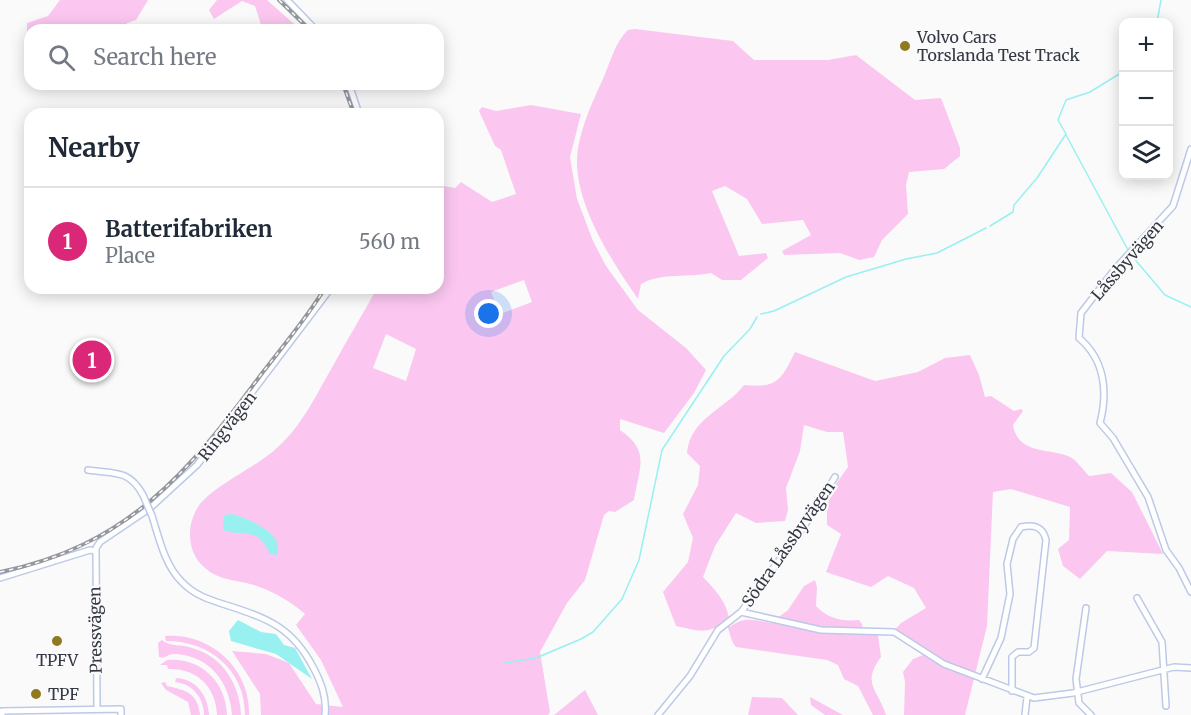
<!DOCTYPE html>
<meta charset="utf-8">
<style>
:root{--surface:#fff;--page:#f2f2f3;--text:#1f2937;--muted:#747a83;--line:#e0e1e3;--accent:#db2777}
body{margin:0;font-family:Merriweather,serif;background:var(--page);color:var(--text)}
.controls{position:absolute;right:18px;top:18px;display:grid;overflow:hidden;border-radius:12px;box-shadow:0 3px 15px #0003}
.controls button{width:54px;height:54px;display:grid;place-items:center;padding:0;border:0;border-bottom:2px solid var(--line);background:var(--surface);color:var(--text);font:30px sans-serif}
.you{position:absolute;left:489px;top:314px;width:21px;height:21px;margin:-15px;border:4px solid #fff;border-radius:50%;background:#1a73e8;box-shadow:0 0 0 9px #1a73e833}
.badge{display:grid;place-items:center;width:39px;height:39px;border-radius:50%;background:var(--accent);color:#fff;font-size:20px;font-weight:700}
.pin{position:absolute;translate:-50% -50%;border:3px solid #fff;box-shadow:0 2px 6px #0006}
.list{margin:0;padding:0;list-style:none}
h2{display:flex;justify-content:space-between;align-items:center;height:78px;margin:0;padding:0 24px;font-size:26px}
h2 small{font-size:20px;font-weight:400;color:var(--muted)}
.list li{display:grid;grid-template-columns:39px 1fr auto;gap:18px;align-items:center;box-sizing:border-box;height:108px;padding:0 24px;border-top:2px solid var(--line)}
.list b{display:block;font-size:22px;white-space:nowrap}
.list p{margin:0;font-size:20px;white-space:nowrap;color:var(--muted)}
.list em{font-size:20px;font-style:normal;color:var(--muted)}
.icon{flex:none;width:33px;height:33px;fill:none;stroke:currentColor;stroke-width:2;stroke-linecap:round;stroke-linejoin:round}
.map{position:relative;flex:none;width:1191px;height:715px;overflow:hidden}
.search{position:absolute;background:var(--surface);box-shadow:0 3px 15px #0003;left:24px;top:24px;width:420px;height:66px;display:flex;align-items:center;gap:15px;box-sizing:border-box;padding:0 21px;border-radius:18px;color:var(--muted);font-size:22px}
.panel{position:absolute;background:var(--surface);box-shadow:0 3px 15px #0003;left:24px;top:108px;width:420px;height:186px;border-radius:18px}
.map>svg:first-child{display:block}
</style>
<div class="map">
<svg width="1191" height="715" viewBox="0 0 1191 715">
<rect width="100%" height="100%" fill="#fafafa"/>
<!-- green -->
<path fill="#fbc7f0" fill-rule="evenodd" d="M60 0H148L136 20 127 23 124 30H30V38L27 35V23L48 16Z
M217 0H267L301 30H266L262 28 255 6 242 1 214 19 209 10Z
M635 29 733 41 754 60H828L856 55 915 100 941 98 960 148V156L944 169 909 172 906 185 908 214 882 240 874 257 859 260 840 253 784 255 782 251 811 235 803 220 762 224 747 199 725 186 712 191 739 256 766 253 768 258 741 280H722L711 273C688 278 662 272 641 284L638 299C611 260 570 198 578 148 582 125 593 100 603 79 610 63 615 42 628 30Z
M531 105 581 114 570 157 577 199 593 241 606 266 638 310 686 348 706 370 694 393 664 433 620 419V430C651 451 639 468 634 500L615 512 609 511 604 515 585 580 567 603 540 652 550 712 548 715H261L260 694 232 651 266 654 289 663 316 704 343 707 321 660 296 625 305 614C290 601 273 591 254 585 233 579 216 581 200 563 187 548 187 524 198 507 212 486 257 467 278 447 304 423 317 393 334 364 348 338 363 314 377 288H438V185L455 188 461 182 492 202 516 194 501 150 495 146 479 111 482 107 496 111ZM524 280 532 302 500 314 491 292ZM386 334 416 349 406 381 373 368Z
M795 352 875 381 918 372 945 358 970 355 979 375 985 397 991 396 1014 411 1021 409 1023 411 1013 425C1018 454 1046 448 1068 456 1076 459 1083 470 1089 476L1111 473 1132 492 1163 554 1107 551 1080 579 1063 566 1058 549 1069 540 1070 507 1011 489 993 492 987 626 965 715H904L905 682 903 672 913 659 923 655 891 634 901 623 926 608 914 588 888 576 871 587 826 572 841 534 827 525C826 497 832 489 848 467L843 432H827L804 425 800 451 786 488 788 510 785 521 756 523 736 513 715 546 703 577C718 593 729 604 730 627 743 616 755 620 771 623L788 610 804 586 815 580 817 587 816 606C827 618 842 622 859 620L862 624 863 634 878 635 881 657C861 684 878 689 886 715H873L858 686 844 679 838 665 827 660 736 647C729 640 731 629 724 621 709 636 695 630 676 626L663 592 688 562 693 538 683 514 698 485 700 466 687 453C690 418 726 409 744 385 777 388 781 381 795 352Z
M165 636C210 632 251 669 249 715H245C245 670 210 641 166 641Z
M162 640C170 647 181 644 192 648 222 656 240 684 241 715H232C230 683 210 656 176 654 168 653 166 659 159 657L158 643Z
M167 660C201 657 226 682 227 715H217C216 687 197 668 168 669L167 665H160Z
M176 678C196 679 208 695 209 715H204C204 698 193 684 175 682Z
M165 682 167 686C186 690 198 693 200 715H191L188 702 166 690 161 683Z
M585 690 598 715H554Z
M752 697 782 698 798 715H748Z
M810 697 843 715H825L811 705Z"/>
<!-- water -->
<path fill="#98f0f1" d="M229 514C240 514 271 529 276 540 278 544 277 550 278 555L270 554C257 525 246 538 223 530L224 516Z
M238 620 261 632 276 634 284 645 295 648 312 679 276 654 231 641 229 631Z"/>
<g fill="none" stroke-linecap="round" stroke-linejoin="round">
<!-- stream -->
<path stroke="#98f0f1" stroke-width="1.5" d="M1157 22 1161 0
M1066 135 1128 250
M990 226 1013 212 1014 205 1037 178 1066 134 1058 120 1066 100 1090 92 1124 71
M1132 256 1165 295 1191 307
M761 314 774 311 846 277 906 259 937 253 986 228
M505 663 536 658 581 639 593 632 622 599 639 560 662 450 724 356 750 329 757 317"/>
<!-- minor casing -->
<g stroke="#bccae7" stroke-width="8">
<path id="minor" d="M287 0 316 30
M349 84 359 114
M1191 149 1173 206 1115 269 1081 313 1079 338C1105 360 1108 392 1100 423L1113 438 1148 497 1166 550 1179 568 1191 592
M88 470C114 474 129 469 143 495
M152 516C159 538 165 566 182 582 194 595 210 600 226 605 267 618 292 627 313 667 321 682 327 697 325 715
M0 578 90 550 95 551
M1137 598 1162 642 1166 706
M1086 608 1076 679 1079 703 1091 715
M741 612 805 525 835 477
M982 679 1001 638 1010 594 1007 564 1013 539 1021 527C1034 524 1043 527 1046 540L1034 648 1029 652H1018L1012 657V691
M97 709 96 548 100 542 149 509 197 465 331 288
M2 715V711L121 709V715
M658 715 690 676 718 630 741 612 821 630 894 632 944 664 1034 698 1073 693 1174 667 1191 668
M1025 715 1027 697"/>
</g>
<!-- minor -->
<use href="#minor" stroke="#fff" stroke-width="5"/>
<!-- rail casing -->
<g stroke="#94979d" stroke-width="4">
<path id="rail" d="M279 0 310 30
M343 84 354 114
M0 572C127 546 187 474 260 376 282 347 306 319 325 288"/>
</g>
<!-- rail -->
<use href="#rail" stroke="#fafafa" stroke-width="1.5" stroke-dasharray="4.5" stroke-linecap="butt"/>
<!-- minor-bridge casing -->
<g stroke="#bccae7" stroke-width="8" stroke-linecap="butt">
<path id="minor-bridge" d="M143 495 152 516"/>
</g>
<!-- minor-bridge -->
<use href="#minor-bridge" stroke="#fff" stroke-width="5"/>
</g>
<!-- markers -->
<g fill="#91791f" stroke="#fafafa" stroke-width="2">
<circle cx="905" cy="46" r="6"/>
<circle cx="57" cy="641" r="6"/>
<circle cx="36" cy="694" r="6"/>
</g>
<g text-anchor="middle" stroke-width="4.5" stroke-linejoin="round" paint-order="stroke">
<!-- poi labels -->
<g font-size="16" fill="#333844" stroke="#fafafa" text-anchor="start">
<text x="917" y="43">Volvo Cars<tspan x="917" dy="18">Torslanda Test Track</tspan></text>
<text x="57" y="666" text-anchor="middle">TPFV</text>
<text x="48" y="700">TPF</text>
</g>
<!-- street labels -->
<g font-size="16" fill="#333844" stroke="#fafafa">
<text transform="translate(1127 260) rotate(-49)" y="6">Låssbyvägen</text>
<text transform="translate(227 426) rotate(-52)" y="6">Ringvägen</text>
<text transform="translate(788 544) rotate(-55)" y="6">Södra Låssbyvägen</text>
<text transform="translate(95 630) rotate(-91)" y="6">Pressvägen</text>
</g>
</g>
</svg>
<div class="controls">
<button>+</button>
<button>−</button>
<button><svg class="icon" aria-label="layers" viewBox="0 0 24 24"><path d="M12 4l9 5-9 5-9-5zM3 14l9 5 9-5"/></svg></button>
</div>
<div class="you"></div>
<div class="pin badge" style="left:92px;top:360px">1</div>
<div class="search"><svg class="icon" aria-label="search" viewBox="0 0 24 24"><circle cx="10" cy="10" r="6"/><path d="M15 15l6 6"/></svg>Search here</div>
<section class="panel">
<h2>Nearby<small></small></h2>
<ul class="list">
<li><span class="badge">1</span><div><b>Batterifabriken</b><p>Place</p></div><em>560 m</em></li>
</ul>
</section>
</div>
